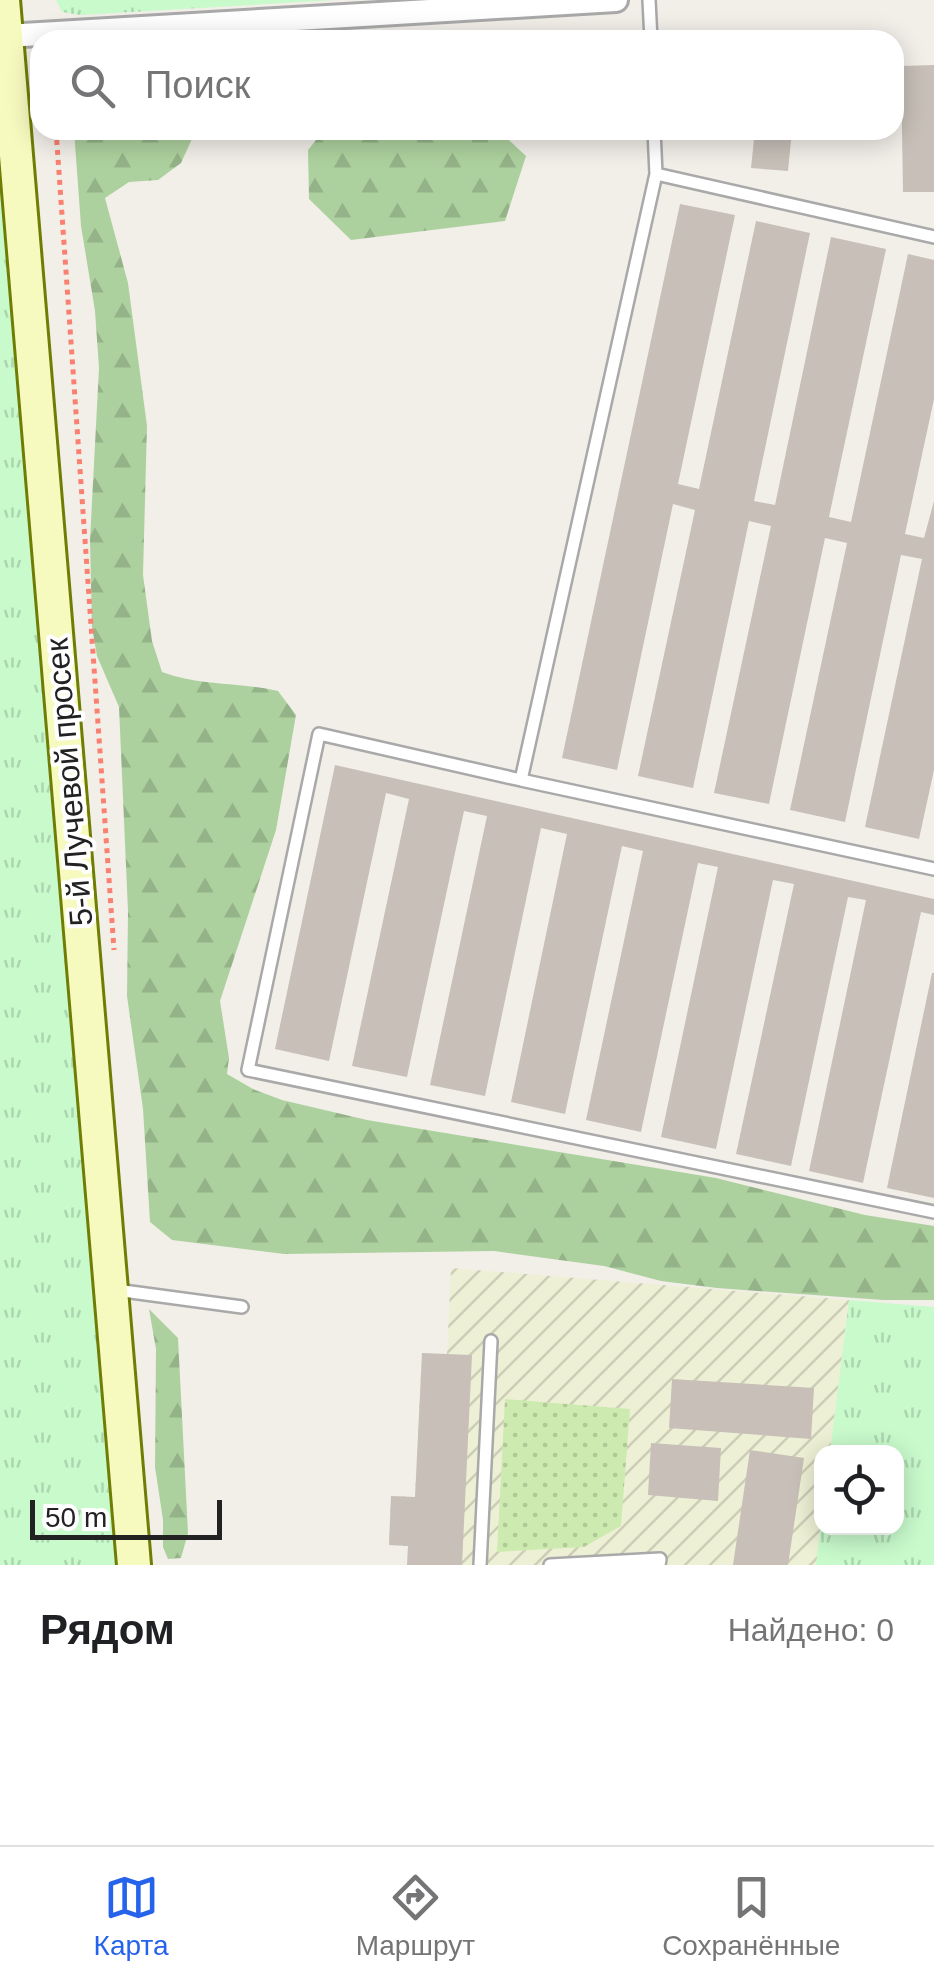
<!DOCTYPE html>
<html lang="ru">
<meta charset="utf-8">
<style>
:root{--surface:#fff;--page:#f2f2f2;--text:#202124;--muted:#757577;--line:#e0e0e0;--accent:#2563eb}
body{margin:0;font-family:Helvetica,sans-serif;background:var(--page);color:var(--text)}
.controls{position:absolute;right:30px;bottom:30px;display:grid;overflow:hidden;border-radius:20px;box-shadow:0 5px 25px #0003}
.controls button{width:90px;height:90px;display:grid;place-items:center;padding:0;border:0;border-bottom:2px solid var(--line);background:var(--surface);color:var(--text);font:50px sans-serif}
.scale{position:absolute;left:30px;bottom:25px;width:192px;box-sizing:border-box;padding-left:10px;border:5px solid #222;border-top:0;font-size:28px;line-height:35px;white-space:nowrap;color:#222;-webkit-text-stroke:8px #fff;paint-order:stroke}
.list{margin:0;padding:0;list-style:none}
h2{display:flex;justify-content:space-between;align-items:center;height:130px;margin:0;padding:0 40px;font-size:42px}
h2 small{font-size:32px;font-weight:400;color:var(--muted)}
.icon{flex:none;width:55px;height:55px;fill:none;stroke:currentColor;stroke-width:2;stroke-linecap:round;stroke-linejoin:round}
.map{position:relative;flex:none;width:934px;height:1565px;overflow:hidden}
.search{position:absolute;background:var(--surface);box-shadow:0 5px 25px #0003;left:30px;right:30px;top:30px;height:110px;display:flex;align-items:center;gap:25px;box-sizing:border-box;padding:0 35px;border-radius:30px;color:var(--muted);font-size:38px}
.sheet{height:280px;background:var(--surface)}
nav{display:flex;justify-content:space-around;align-items:center;box-sizing:border-box;height:140px;border-top:2px solid var(--line);background:var(--surface);font-size:28px;color:var(--muted)}
nav a{display:grid;justify-items:center;gap:5px}
nav .on{color:var(--accent)}
.map>svg:first-child{display:block}
</style>
<div class="map">
<svg width="934" height="1565" viewBox="0 0 934 1565">
<defs>
<pattern id="farmland-furrows" width="10" height="10" patternUnits="userSpaceOnUse" patternTransform="scale(2.5)"><rect width="10" height="10" fill="#eef0d5"/><path d="M-1 1l2-2M0 10L10 0M9 11l2-2" fill="none" stroke="#ccceb7"/></pattern>
<pattern id="grass-dots" width="8" height="8" patternUnits="userSpaceOnUse" patternTransform="scale(2.5)"><rect width="8" height="8" fill="#cdebb0"/><path d="M2 2h.1M6 6h.1" fill="none" stroke="#b0c997" stroke-width="1.8" stroke-linecap="round"/></pattern>
<pattern id="forest-firs" width="22" height="20" patternUnits="userSpaceOnUse" patternTransform="scale(2.5)"><rect width="22" height="20" fill="#add19e"/><path d="M5 1l3.5 6h-7zM16 11l3.5 6h-7z" fill="#95b388"/></pattern>
<pattern id="park-tufts" width="24" height="20" patternUnits="userSpaceOnUse" patternTransform="scale(2.5)"><rect width="24" height="20" fill="#c8facc"/><path d="M3 7l-1-3M5 7V3M7 7l1-3M15 17l-1-3M17 17v-4M19 17l1-3" fill="none" stroke="#acd6af"/></pattern>
</defs>
<rect width="100%" height="100%" fill="#f2efe9"/>
<!-- farmland -->
<path fill="url(#farmland-furrows)" d="M451 1268 849 1300 830 1452H822V1521L816 1565H407L408 1546 389 1545 391 1496 415 1497 422 1353 447 1354Z"/>
<!-- grass -->
<path fill="url(#grass-dots)" d="M505 1399 630 1409 621 1526 584 1547 497 1552Z"/>
<!-- forest -->
<path fill="url(#forest-firs)" d="M74 130H196L181 163 158 180 129 182 105 198 128 283 147 426 143 575 152 641 162 672C199 686 239 682 278 691L296 715 276 830 220 1001 229 1058 227 1074 253 1089 282 1100 367 1120 716 1178 865 1215 934 1226V1300H883L717 1288 661 1281 604 1266 494 1251 284 1254 172 1240 150 1222 143 1109 127 996 128 911 119 707 97 656 92 627 90 540 99 368 95 311 81 226Z
M324 130H498L526 156 505 221 351 240 309 199 308 150Z
M149 1309 178 1338 188 1533 181 1558 168 1559 163 1547V1520L155 1467 156 1349Z"/>
<!-- park -->
<path fill="url(#park-tufts)" d="M56 0H335L80 15 62 12Z
M0 26 119 1565H0Z
M849 1300 934 1307V1565H816L821 1521 822 1528H896V1452H830Z"/>
<!-- building -->
<path fill="#c7bfb8" d="M934 65V192H903L901 66Z
M755 130H792L788 171 751 168Z
M680 204 735 215 678 484 699 489 756 221 810 233 754 501 775 505 831 237 886 249 829 517 851 522 908 254 934 260V399L905 534 924 538 934 501V770L919 839 865 827 922 559 901 555 845 822 790 810 847 543 825 538 769 804 714 793 771 526 749 521 693 788 638 776 695 510 673 504 617 770 562 758Z
M335 765 934 899V915L921 912 863 1183 809 1171 866 900 848 897 791 1166 736 1154 794 884 773 880 716 1149 661 1137 718 867 698 863 641 1132 586 1120 643 851 622 846 565 1114 511 1102 567 834 541 828 485 1096 430 1085 487 816 464 811 407 1077 352 1066 409 799 386 793 329 1061 275 1049Z
M932 973H934V1198L887 1188Z
M422 1353 472 1355 462 1565H407L408 1546 389 1545 391 1496 415 1497Z
M672 1379 814 1388 811 1439 669 1428Z
M651 1443 721 1448 718 1501 648 1495Z
M750 1450 804 1458 788 1565H733Z"/>
<g fill="none" stroke-linecap="round" stroke-linejoin="round">
<!-- lane casing -->
<g stroke="#a9a9a9" stroke-width="16">
<path id="lane" d="M649 0 651 40
M654 130 656 174
M934 237 656 174 521 780 934 869
M521 780 319 734 248 1070 934 1212
M116 1290 242 1307
M480 1565 491 1341
M550 1565 660 1559 659 1565"/>
</g>
<!-- street casing -->
<g stroke="#a9a9a9" stroke-width="28">
<path id="street" d="M6 36 616 0"/>
</g>
<!-- secondary casing -->
<g stroke="#707d05" stroke-width="38">
<path id="secondary" d="M3 0 134 1565"/>
</g>
<!-- path -->
<path stroke="#fa8072" stroke-width="5" stroke-dasharray="5 5" stroke-linecap="butt" d="M56 130 114 950"/>
<!-- lane -->
<use href="#lane" stroke="#fff" stroke-width="11"/>
<!-- street -->
<use href="#street" stroke="#fff" stroke-width="22"/>
<!-- secondary -->
<use href="#secondary" stroke="#f7fabf" stroke-width="32"/>
</g>
<g text-anchor="middle" stroke-width="8" stroke-linejoin="round" paint-order="stroke">
<!-- street labels -->
<g font-size="32" fill="#222" stroke="#fff">
<text transform="translate(69 782) rotate(-95)" y="11">5-й Лучевой просек</text>
</g>
</g>
</svg>
<div class="controls">
<button><svg class="icon" aria-label="locate" viewBox="0 0 24 24"><circle cx="12" cy="12" r="6"/><path d="M12 2v4M12 18v4M2 12h4M18 12h4"/></svg></button>
</div>
<div class="scale">50 m</div>
<div class="search"><svg class="icon" aria-label="search" viewBox="0 0 24 24"><circle cx="10" cy="10" r="6"/><path d="M15 15l6 6"/></svg>Поиск</div>
</div>
<section class="sheet">
<h2>Рядом<small>Найдено: 0</small></h2>
<ul class="list">
</ul>
</section>
<nav>
<a class="on"><svg class="icon" aria-label="map" viewBox="0 0 24 24"><path d="M3 6l6-2 6 2 6-2v14l-6 2-6-2-6 2zM9 4v14M15 6v14"/></svg>Карта</a>
<a><svg class="icon" aria-label="directions" viewBox="0 0 24 24"><path d="M12 3l9 9-9 9-9-9zM9 14v-3h6M13 9l2 2-2 2"/></svg>Маршрут</a>
<a><svg class="icon" aria-label="saved" viewBox="0 0 24 24"><path d="M7 4h10v16l-5-4-5 4z"/></svg>Сохранённые</a>
</nav>
